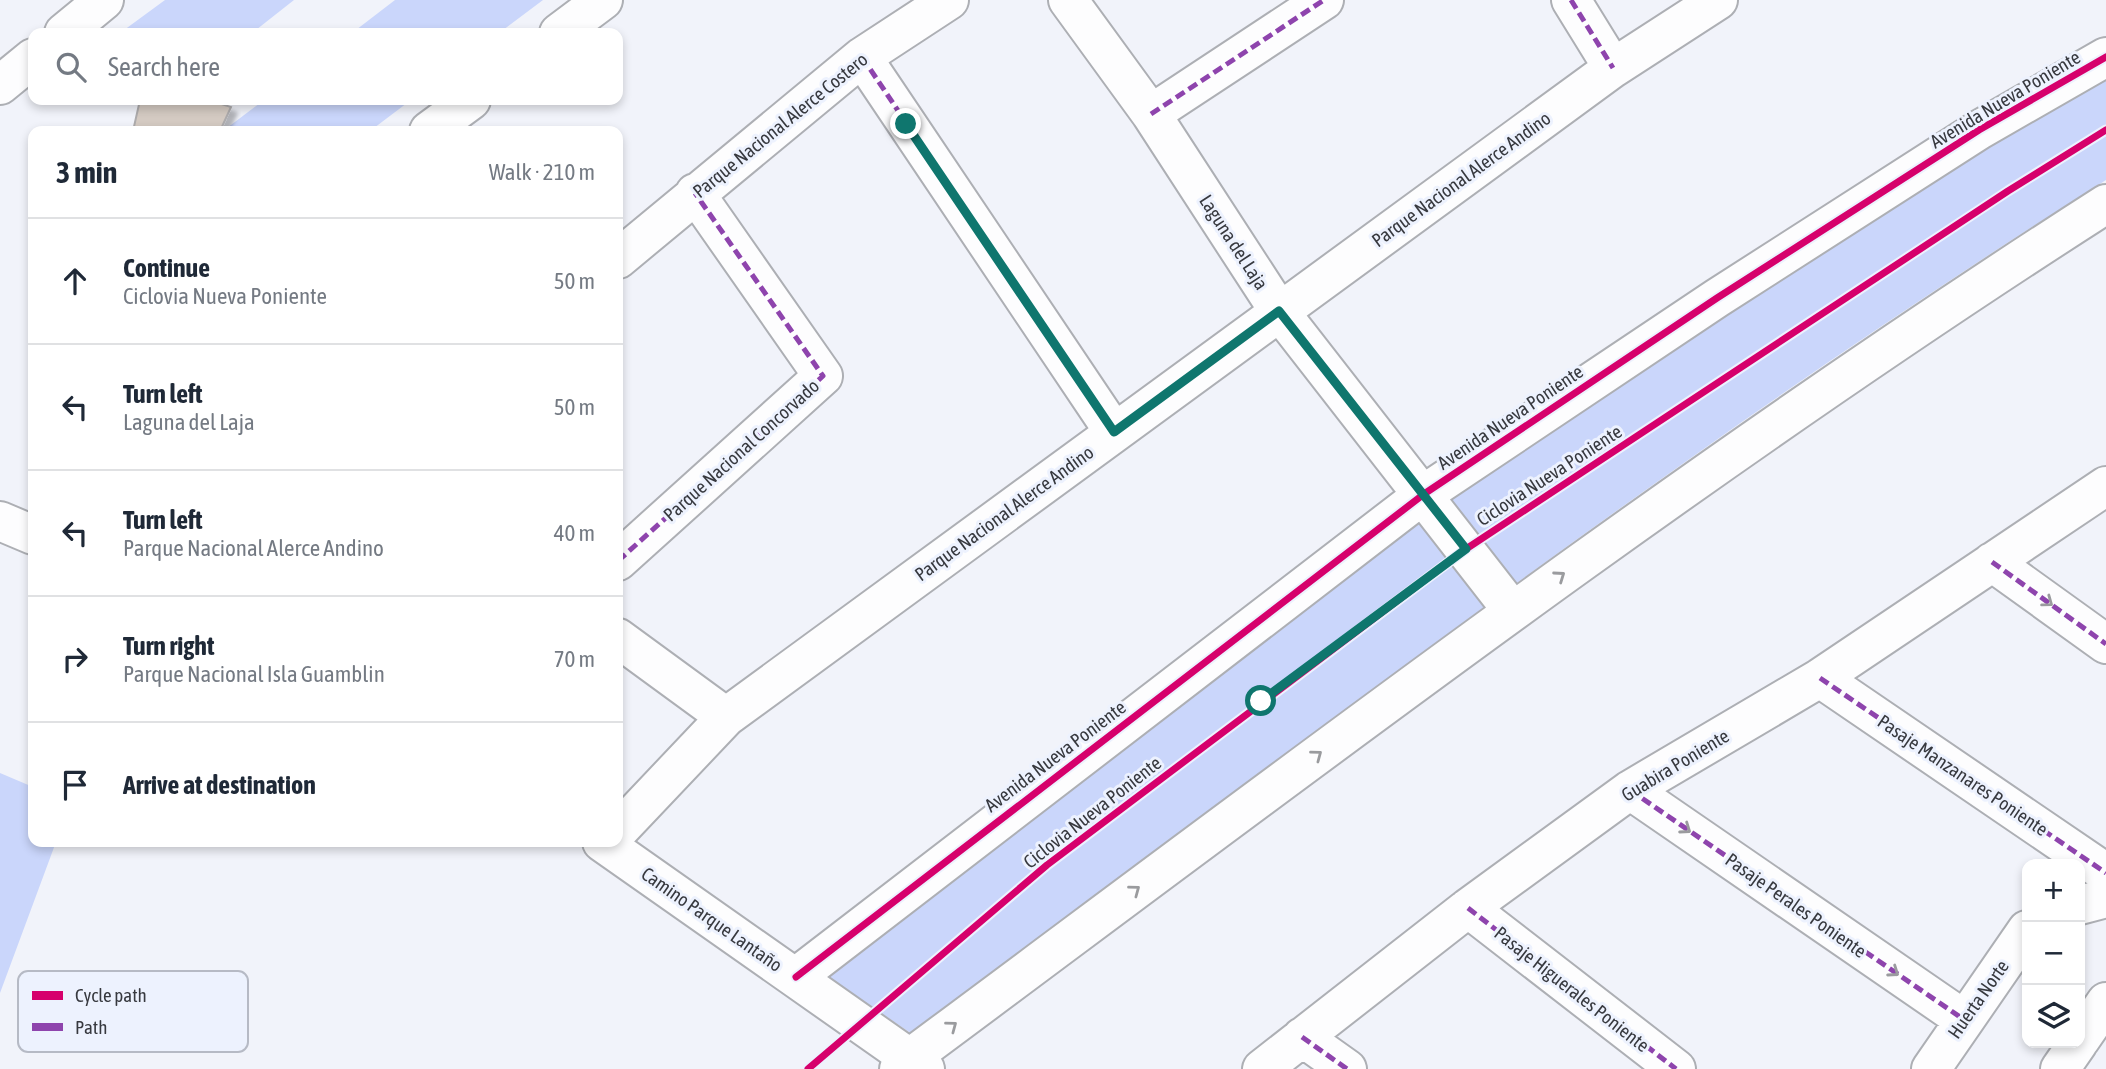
<!DOCTYPE html>
<meta charset="utf-8">
<style>
:root{--surface:#fff;--page:#f6f6f7;--text:#1f2937;--muted:#747a83;--line:#e0e1e3}
body{margin:0;font-family:"Asap Condensed",sans-serif;background:var(--page);color:var(--text)}
.controls{position:absolute;right:21px;bottom:21px;display:grid;overflow:hidden;border-radius:14px;box-shadow:0 4px 10px #0003}
.controls button{width:63px;height:63px;display:grid;place-items:center;padding:0;border:0;border-bottom:2px solid var(--line);background:var(--surface);color:var(--text);font:35px sans-serif}
.stop{position:absolute;width:21px;height:21px;margin:-16px;border:5px solid #0f766e;border-radius:50%;background:#fff}
.stop.end{background:#0f766e;border-color:#fff;box-shadow:0 2px 7px #0008}
.list{margin:0;padding:0;list-style:none}
h2{display:flex;justify-content:space-between;align-items:center;height:91px;margin:0;padding:0 28px;font-size:30px}
h2 small{font-size:23px;font-weight:400;color:var(--muted)}
.list li{display:grid;grid-template-columns:46px 1fr auto;gap:21px;align-items:center;box-sizing:border-box;height:126px;padding:0 28px;border-top:2px solid var(--line)}
.list b{display:block;font-size:26px;white-space:nowrap}
.list p{margin:0;font-size:23px;white-space:nowrap;color:var(--muted)}
.list em{font-size:23px;font-style:normal;color:var(--muted)}
.icon{flex:none;width:38px;height:38px;fill:none;stroke:currentColor;stroke-width:2;stroke-linecap:round;stroke-linejoin:round}
.map{position:relative;flex:none;width:2106px;height:1069px;overflow:hidden}
.search{position:absolute;background:var(--surface);box-shadow:0 4px 10px #0003;left:28px;top:28px;width:595px;height:77px;display:flex;align-items:center;gap:18px;box-sizing:border-box;padding:0 24px;border-radius:14px;color:var(--muted);font-size:26px}
.panel{position:absolute;background:var(--surface);box-shadow:0 4px 10px #0003;left:28px;top:126px;width:595px;height:721px;border-radius:14px}
.map>svg:first-child{display:block}
</style>
<div class="map">
<svg width="2106" height="1069" viewBox="0 0 2106 1069">
<defs>
<filter id="shadow"><feDropShadow dx="6" dy="6" stdDeviation="2" flood-color="#0004"/></filter>
</defs>
<rect width="100%" height="100%" fill="#f1f3fa"/>
<!-- green -->
<path fill="#cad6fb" d="M165 0H294L252 33H120Z
M395 0H543L499 33H352Z
M2106 76V180C1691 440 1304 741 915 1036L822 973 1445 499 1874 217Z
M264 100H411L370 131H223Z
M0 773 33 787V842H56L0 993Z"/>
<!-- building -->
<path fill="#d4cac2" stroke="#adabac" stroke-width="2" filter="url(#shadow)" d="M140 100H209L231 107 220 131H133Z"/>
<g fill="none" stroke-linecap="round" stroke-linejoin="round">
<!-- minor casing -->
<g stroke="#adafb4" stroke-width="42">
<path id="minor" d="M1068 0 1151 114 1279 311 1512 610
M1571 0 1613 68
M559 33 603 0
M862 57 1114 432
M1151 114 1324 0
M429 131 471 100
M618 259 862 57 949 0
M618 561 823 376 695 193
M1992 562 2106 644
M618 638 726 717
M1820 678 2106 873
M1630 790 1963 1019
M618 831 726 717 1613 68 1718 0
M2080 905 2106 898
M1468 908 1676 1069
M796 977 1424 494 1717 298 1979 130 2106 57
M1302 1037 1347 1069
M2080 1040 2106 1002
M899 1069 910 1058C1303 766 1693 468 2106 204
M1262 1069 1468 908 1630 790 1820 678 2106 486
M1931 1069 2027 930
M2060 1069 2078 1043"/>
</g>
<!-- secondary casing -->
<g stroke="#adafb4" stroke-width="42">
<path id="secondary" d="M0 521 33 535
M602 842 925 1069"/>
</g>
<!-- motorway casing -->
<g stroke="#adafb4" stroke-width="42">
<path id="motorway" d="M64 33 104 0
M0 85 33 58"/>
</g>
<!-- minor -->
<use href="#minor" stroke="#fdfdfe" stroke-width="38"/>
<!-- secondary -->
<use href="#secondary" stroke="#fdfdfe" stroke-width="38"/>
<!-- motorway -->
<use href="#motorway" stroke="#fdfdfe" stroke-width="38"/>
<!-- quiet -->
<path stroke="#8e44ad" stroke-width="5" stroke-dasharray="10 5" stroke-linecap="butt" d="M1571 0 1613 68
M862 57 1114 432
M1151 114 1324 0
M618 561 823 376 695 193
M1992 562 2106 644
M1820 678 2106 873
M1630 790 1963 1019
M1468 908 1676 1069
M1302 1037 1347 1069"/>
<!-- cycleway casing -->
<g stroke="#edf2fe" stroke-width="11">
<path id="cycleway" d="M796 977 1424 494 1717 298 1979 130 2106 57
M808 1069 1047 865 1466 549 2008 191 2106 130"/>
</g>
<!-- cycleway -->
<use href="#cycleway" stroke="#d6006c" stroke-width="7"/>
</g>
<!-- one-way arrows -->
<defs><path id="oneway-chevron" d="M-2-3.5L2.5 0L-2 3.5" fill="none" stroke-width="1.6" stroke-linecap="round" stroke-linejoin="round" transform="scale(1.75)"/></defs>
<g stroke="#9a9b9e">
<use href="#oneway-chevron" transform="translate(1560 576) rotate(-35)"/>
<use href="#oneway-chevron" transform="translate(2048 602) rotate(36)"/>
<use href="#oneway-chevron" transform="translate(1317 755) rotate(-37)"/>
<use href="#oneway-chevron" transform="translate(1686 829) rotate(35)"/>
<use href="#oneway-chevron" transform="translate(1135 890) rotate(-37)"/>
<use href="#oneway-chevron" transform="translate(1894 972) rotate(35)"/>
<use href="#oneway-chevron" transform="translate(952 1026) rotate(-37)"/>
</g>
<g fill="none" stroke-linecap="round" stroke-linejoin="round">
<!-- route -->
<path stroke="#0f766e" stroke-width="9" d="M906 124 1114 432 1279 311 1466 549 1261 701"/>
</g>
<g text-anchor="middle" stroke-width="6" stroke-linejoin="round" paint-order="stroke">
<!-- street labels -->
<g font-size="19" fill="#37393f" stroke="#edf2fe">
<text transform="translate(2005 99) rotate(-31)" y="7">Avenida Nueva Poniente</text>
<text transform="translate(780 125) rotate(-39)" y="7">Parque Nacional Alerce Costero</text>
<text transform="translate(1461 179) rotate(-36)" y="7">Parque Nacional Alerce Andino</text>
<text transform="translate(1234 242) rotate(57)" y="7">Laguna del Laja</text>
<text transform="translate(1510 417) rotate(-34)" y="7">Avenida Nueva Poniente</text>
<text transform="translate(741 450) rotate(-42)" y="7">Parque Nacional Concorvado</text>
<text transform="translate(1549 475) rotate(-33)" y="7">Ciclovia Nueva Poniente</text>
<text transform="translate(1004 513) rotate(-36)" y="7">Parque Nacional Alerce Andino</text>
<text transform="translate(1055 756) rotate(-37)" y="7">Avenida Nueva Poniente</text>
<text transform="translate(1675 765) rotate(-31)" y="7">Guabira Poniente</text>
<text transform="translate(1963 775) rotate(34)" y="7">Pasaje Manzanares Poniente</text>
<text transform="translate(1092 812) rotate(-38)" y="7">Ciclovia Nueva Poniente</text>
<text transform="translate(1796 905) rotate(35)" y="7">Pasaje Perales Poniente</text>
<text transform="translate(712 919) rotate(35)" y="7">Camino Parque Lantaño</text>
<text transform="translate(1572 989) rotate(38)" y="7">Pasaje Higuerales Poniente</text>
<text transform="translate(1978 999) rotate(-55)" y="7">Huerta Norte</text>
</g>
</g>
<!-- legend -->
<rect x="18" y="971" width="230" height="81" rx="10" fill="#edf2fe" stroke="#b6bac5" stroke-width="2"/>
<rect x="32" y="991" width="31" height="9" fill="#d6006c"/>
<rect x="32" y="1023" width="31" height="8" fill="#8e44ad"/>
<g font-size="19" fill="#37393f">
<text x="75" y="1002">Cycle path</text>
<text x="75" y="1034">Path</text>
</g>
</svg>
<div class="controls">
<button>+</button>
<button>−</button>
<button><svg class="icon" aria-label="layers" viewBox="0 0 24 24"><path d="M12 4l9 5-9 5-9-5zM3 14l9 5 9-5"/></svg></button>
</div>
<div class="stop" style="left:1261px;top:701px"></div>
<div class="stop end" style="left:906px;top:124px"></div>
<div class="search"><svg class="icon" aria-label="search" viewBox="0 0 24 24"><circle cx="10" cy="10" r="6"/><path d="M15 15l6 6"/></svg>Search here</div>
<section class="panel">
<h2>3 min<small>Walk · 210 m</small></h2>
<ul class="list">
<li><svg class="icon" aria-label="ahead" viewBox="0 0 24 24"><path d="M12 20V5M6 11l6-6 6 6"/></svg><div><b>Continue</b><p>Ciclovia Nueva Poniente</p></div><em>50 m</em></li>
<li><svg class="icon" aria-label="left" viewBox="0 0 24 24"><path d="M17 20v-9H6M10 6l-5 5 5 5"/></svg><div><b>Turn left</b><p>Laguna del Laja</p></div><em>50 m</em></li>
<li><svg class="icon" aria-label="left" viewBox="0 0 24 24"><path d="M17 20v-9H6M10 6l-5 5 5 5"/></svg><div><b>Turn left</b><p>Parque Nacional Alerce Andino</p></div><em>40 m</em></li>
<li><svg class="icon" aria-label="right" viewBox="0 0 24 24"><path d="M7 20v-9h11M14 6l5 5-5 5"/></svg><div><b>Turn right</b><p>Parque Nacional Isla Guamblin</p></div><em>70 m</em></li>
<li><svg class="icon" aria-label="arrive" viewBox="0 0 24 24"><path d="M6 21V4h12l-3 4 3 4H6"/></svg><div><b>Arrive at destination</b></div></li>
</ul>
</section>
</div>
